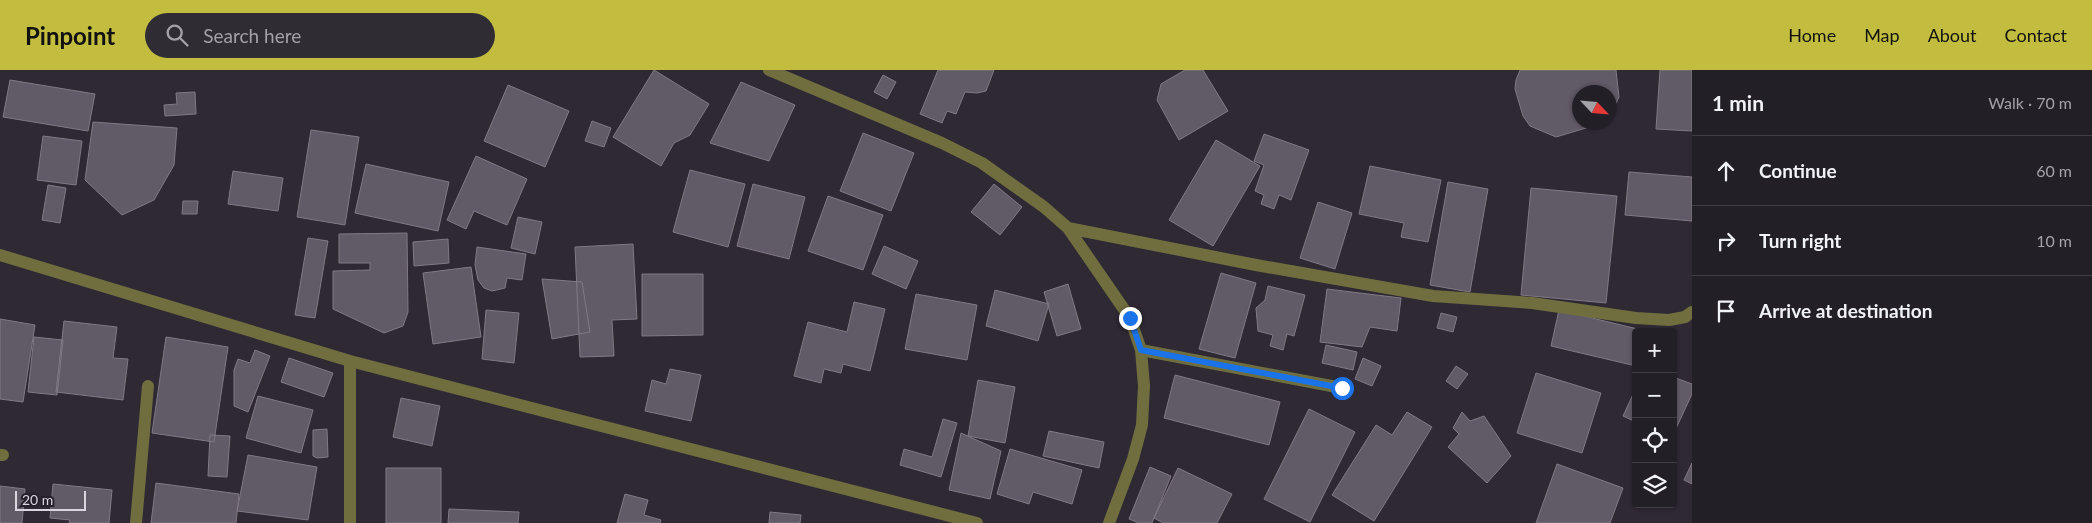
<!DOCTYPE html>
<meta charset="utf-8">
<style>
:root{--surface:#231f27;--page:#2f2c33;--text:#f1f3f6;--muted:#a3a2a7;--line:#403d44;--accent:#c2bd3f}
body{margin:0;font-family:Lato,sans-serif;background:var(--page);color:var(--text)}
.controls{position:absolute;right:15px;bottom:15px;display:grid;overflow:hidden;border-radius:5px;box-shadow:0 1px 4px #0004}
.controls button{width:45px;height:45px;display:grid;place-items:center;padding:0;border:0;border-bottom:1px solid var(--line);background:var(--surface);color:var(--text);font:25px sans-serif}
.compass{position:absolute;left:1572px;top:15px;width:45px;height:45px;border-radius:50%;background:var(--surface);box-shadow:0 1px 4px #0004;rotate:116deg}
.scale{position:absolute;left:15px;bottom:12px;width:71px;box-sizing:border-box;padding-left:5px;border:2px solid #dad6dd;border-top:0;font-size:14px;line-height:18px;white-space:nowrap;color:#dad6dd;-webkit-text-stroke:4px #26202a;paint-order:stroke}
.stop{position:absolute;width:15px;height:15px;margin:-11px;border:4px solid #1a73e8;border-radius:50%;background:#fff}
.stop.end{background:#1a73e8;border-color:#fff;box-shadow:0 1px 5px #0008}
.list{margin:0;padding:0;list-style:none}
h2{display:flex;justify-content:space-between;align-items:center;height:65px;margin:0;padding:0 20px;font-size:21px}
h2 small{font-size:16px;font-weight:400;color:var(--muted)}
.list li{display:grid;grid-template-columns:32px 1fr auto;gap:15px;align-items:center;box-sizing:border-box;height:70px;padding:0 20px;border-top:1px solid var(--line)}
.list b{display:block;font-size:19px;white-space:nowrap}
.list em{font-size:16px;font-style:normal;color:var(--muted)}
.icon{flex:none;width:28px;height:28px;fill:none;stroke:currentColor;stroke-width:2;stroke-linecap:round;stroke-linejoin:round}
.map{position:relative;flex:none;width:1692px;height:453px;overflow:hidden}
header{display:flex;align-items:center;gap:30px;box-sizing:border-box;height:70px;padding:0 25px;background:var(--accent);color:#111}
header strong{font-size:24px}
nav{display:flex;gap:28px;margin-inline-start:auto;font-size:18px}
.search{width:350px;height:45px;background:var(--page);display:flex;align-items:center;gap:12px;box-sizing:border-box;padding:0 18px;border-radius:28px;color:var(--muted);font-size:19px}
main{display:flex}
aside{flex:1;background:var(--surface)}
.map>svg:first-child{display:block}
</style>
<header>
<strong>Pinpoint</strong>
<div class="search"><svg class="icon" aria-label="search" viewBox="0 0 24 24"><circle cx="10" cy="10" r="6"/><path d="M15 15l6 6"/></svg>Search here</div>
<nav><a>Home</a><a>Map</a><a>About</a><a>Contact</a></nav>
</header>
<main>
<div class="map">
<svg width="1692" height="453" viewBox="0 0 1692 453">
<rect width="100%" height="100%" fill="#2f2934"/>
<!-- building -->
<path fill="#615a67" stroke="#807986" d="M654 0 709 34 690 65 674 73 661 96 613 67Z
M938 0H994L986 21 977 23 965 22 956 44 947 41 942 53 920 44Z
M1185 0H1203L1228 41 1179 70 1157 30 1161 14Z
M1520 0H1616L1619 27 1610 46V22H1580V52H1606L1556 67 1530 56 1523 46 1515 19 1516 10Z
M1660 0H1692V61L1656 59Z
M883 5 896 12 887 29 874 22Z
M10 10 95 24 88 61 3 47Z
M741 12 795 35 769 91 710 73Z
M508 15 569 41 545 97 484 71Z
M195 22 196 44 165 46 164 35 177 34 176 23Z
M592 51 611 58 604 77 585 71Z
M93 52 177 58 174 95 154 130 122 145 85 110Z
M311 60 359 67 345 155 297 147Z
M863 63 914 83 891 141 840 121Z
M1264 64 1309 80 1291 130 1279 125 1274 139 1261 134 1264 125 1255 121 1264 95 1254 91Z
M43 66 82 71 76 115 37 110Z
M1216 70 1260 96 1213 176 1169 150Z
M476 86 527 109 507 155 474 141 466 159 447 150Z
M366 94 449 112 438 161 355 143Z
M1370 96 1441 110 1428 172 1401 167 1404 153 1359 144Z
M690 100 745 114 728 177 673 162Z
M233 101 283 108 278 141 228 134Z
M1629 102 1692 107V151L1625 145Z
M1448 112 1488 119 1470 222 1430 215Z
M753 114 805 127 789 189 737 176Z
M994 114 1022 137 1000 165 971 142Z
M48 115 66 118 60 153 42 150Z
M1531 118 1617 126 1606 233 1521 225Z
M828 126 883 145 863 200 808 181Z
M183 131H198L197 144H182Z
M1318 132 1352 143 1335 199 1300 188Z
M518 147 542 152 535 184 511 178Z
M407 163 408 242 403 256 384 263 333 239V201L370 200V193H339V164Z
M308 168 328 171 315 248 295 245Z
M448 169 449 193 414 196 413 172Z
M633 174 637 249 612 250 614 286 580 287 575 177Z
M884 176 918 191 906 219 872 204Z
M477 177 526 184 522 210 507 208 505 218 492 221 484 218 478 210 475 195Z
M471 197 481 267 433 274 423 203Z
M1221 203 1256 213 1235 288 1199 279Z
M642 204H703V265L642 266Z
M542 209 582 212 590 262 552 269Z
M1068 214 1081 259 1057 266 1044 222Z
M1268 216 1305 225 1294 266 1287 264 1283 280 1270 276 1273 265 1258 261 1256 238 1265 230Z
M1327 219 1401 228 1397 261 1370 257 1362 277 1320 272Z
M995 220 1049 234 1038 271 986 256Z
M916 224 977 235 967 290 905 279Z
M854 232 885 239 870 301 843 294 841 303 824 299 821 313 794 306 808 252 847 262Z
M486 240 519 243 514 293 482 289Z
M1559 240 1650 262H1636V296L1551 276Z
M1441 243 1457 247 1453 262 1437 258Z
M0 249 35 255 23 332 0 329Z
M64 251 117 257 113 288 128 289 123 330 56 322Z
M34 267 63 270 57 325 28 322Z
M166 267 228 277 214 372 152 363Z
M1326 275 1357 282 1353 300 1322 293Z
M255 280 270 286 248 342 234 336V300L238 289 250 293Z
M289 288 333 303 324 327 281 312Z
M1363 288 1381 296 1372 316 1355 309Z
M1456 296 1468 304 1457 319 1446 311Z
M670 299 701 305 691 351 645 341 652 310 666 314Z
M1536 303 1601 323 1582 383 1517 363Z
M1175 305 1280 332 1269 375 1164 348Z
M1673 307 1692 314V324L1673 365Z
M978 310 1015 317 1005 373 968 366Z
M1636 318V352L1623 346Z
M258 326 313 340 301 383 246 368Z
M401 328 440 336 432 376 393 367Z
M1309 339 1355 362 1310 452 1264 429Z
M1407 342 1432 357 1374 451 1332 425 1376 355 1392 365Z
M1462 342 1470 351 1484 346 1511 386 1487 413 1448 377 1459 364 1453 358Z
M943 349 957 353 941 407 900 395 904 379 932 387Z
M327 359 328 387 317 388 313 386V360Z
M1049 361 1104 372 1099 398 1043 386Z
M961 363 1001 381 990 429 949 420Z
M210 365 230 366 227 407 208 406Z
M1010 379 1082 400 1072 434 1033 422 1029 434 997 424Z
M248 385 317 397 308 450 237 441Z
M1692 393V414L1684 410Z
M1557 394 1623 418 1610 453H1536Z
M1150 397 1171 406 1152 453H1139L1129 449Z
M386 398H441V453H386Z
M1178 398 1232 424 1217 453H1163L1154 448Z
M156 413 239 424 236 453H151Z
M53 414 112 420 109 453H69L70 450 50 448Z
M0 416 25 419 22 453H0Z
M625 424 648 430 644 445 661 450 660 453H617Z
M449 439 519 442 518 453H448Z
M770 442 801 445 800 453H769Z"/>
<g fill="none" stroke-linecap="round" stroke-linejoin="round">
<!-- minor -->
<path stroke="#706e3e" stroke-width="12" d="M769 0 942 73 982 93 1044 137 1068 158 1130 248 1141 280 1144 316 1142 355 1133 389 1109 453
M1068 158 1256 195 1433 226 1532 233 1636 248 1669 250 1685 247 1692 242
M0 185 350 291 977 453
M1141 280 1342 318
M350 291V453
M0 385H3
M136 453 148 316"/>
</g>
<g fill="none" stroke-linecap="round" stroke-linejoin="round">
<!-- route -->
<path stroke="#1a73e8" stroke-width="6" d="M1130 248 1141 280 1342 318"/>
</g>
</svg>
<div class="controls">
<button>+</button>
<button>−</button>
<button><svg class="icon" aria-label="locate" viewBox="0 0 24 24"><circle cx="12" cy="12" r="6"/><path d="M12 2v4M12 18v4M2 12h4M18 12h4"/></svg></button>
<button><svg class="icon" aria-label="layers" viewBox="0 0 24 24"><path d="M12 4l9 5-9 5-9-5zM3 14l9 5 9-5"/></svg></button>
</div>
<svg class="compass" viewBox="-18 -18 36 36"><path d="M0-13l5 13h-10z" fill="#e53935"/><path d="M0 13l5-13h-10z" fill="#a3a2a7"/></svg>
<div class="scale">20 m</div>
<div class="stop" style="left:1342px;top:318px"></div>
<div class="stop end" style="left:1130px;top:248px"></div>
</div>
<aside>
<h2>1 min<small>Walk · 70 m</small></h2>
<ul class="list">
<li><svg class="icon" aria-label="ahead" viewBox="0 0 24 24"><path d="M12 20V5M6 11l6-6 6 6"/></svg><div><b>Continue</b></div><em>60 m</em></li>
<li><svg class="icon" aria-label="right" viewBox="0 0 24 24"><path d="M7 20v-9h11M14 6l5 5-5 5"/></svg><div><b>Turn right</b></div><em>10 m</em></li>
<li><svg class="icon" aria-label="arrive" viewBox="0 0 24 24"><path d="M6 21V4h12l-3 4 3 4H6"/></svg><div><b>Arrive at destination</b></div></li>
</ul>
</aside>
</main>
